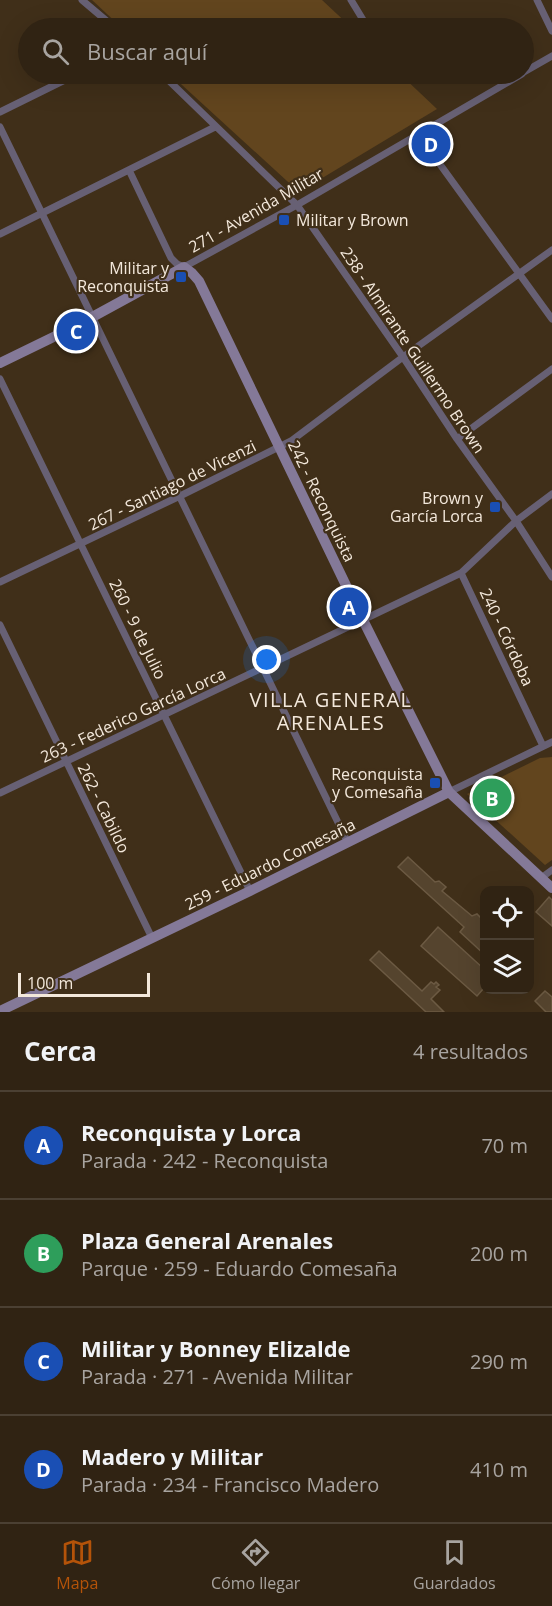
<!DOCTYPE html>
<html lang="es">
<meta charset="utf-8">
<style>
:root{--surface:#302313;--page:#382b1c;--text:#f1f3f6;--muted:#a8a4a0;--line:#4b4033;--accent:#b45309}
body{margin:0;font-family:"Open Sans",sans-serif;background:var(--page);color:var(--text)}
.controls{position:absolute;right:18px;bottom:18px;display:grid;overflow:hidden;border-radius:12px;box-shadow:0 6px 24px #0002}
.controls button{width:54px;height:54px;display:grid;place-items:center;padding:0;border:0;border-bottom:2px solid var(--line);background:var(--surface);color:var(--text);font:30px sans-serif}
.scale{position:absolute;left:18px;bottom:15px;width:132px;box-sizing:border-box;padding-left:6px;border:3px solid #f3e8db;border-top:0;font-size:16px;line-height:21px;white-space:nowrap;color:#f3e8db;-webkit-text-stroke:4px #402f19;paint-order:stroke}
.you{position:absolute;left:267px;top:660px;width:21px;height:21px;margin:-15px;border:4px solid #fff;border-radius:50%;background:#1a73e8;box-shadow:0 0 0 9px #1a73e833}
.badge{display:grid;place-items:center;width:39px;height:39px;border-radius:50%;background:var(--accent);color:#fff;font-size:20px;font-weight:700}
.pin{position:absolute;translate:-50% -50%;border:3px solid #fff;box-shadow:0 2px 6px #0006}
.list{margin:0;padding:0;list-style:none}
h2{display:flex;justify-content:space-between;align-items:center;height:78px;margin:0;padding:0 24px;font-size:26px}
h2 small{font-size:20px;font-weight:400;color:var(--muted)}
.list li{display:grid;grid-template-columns:39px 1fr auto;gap:18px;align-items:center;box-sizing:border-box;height:108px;padding:0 24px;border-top:2px solid var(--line)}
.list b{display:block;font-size:22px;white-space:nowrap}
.list p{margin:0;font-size:20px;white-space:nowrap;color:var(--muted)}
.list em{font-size:20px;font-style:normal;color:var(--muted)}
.icon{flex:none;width:33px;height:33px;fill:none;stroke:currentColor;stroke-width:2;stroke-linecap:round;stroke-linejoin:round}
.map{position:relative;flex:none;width:552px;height:1012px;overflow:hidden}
.search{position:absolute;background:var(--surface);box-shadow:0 6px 24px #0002;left:18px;right:18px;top:18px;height:66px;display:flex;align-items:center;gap:15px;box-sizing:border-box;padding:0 21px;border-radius:33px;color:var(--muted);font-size:22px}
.sheet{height:510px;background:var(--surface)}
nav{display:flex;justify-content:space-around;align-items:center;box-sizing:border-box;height:84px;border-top:2px solid var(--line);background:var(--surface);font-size:16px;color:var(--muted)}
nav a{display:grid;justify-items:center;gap:3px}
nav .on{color:var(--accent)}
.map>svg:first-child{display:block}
</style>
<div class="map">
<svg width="552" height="1012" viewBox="0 0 552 1012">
<rect width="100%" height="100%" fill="#402f19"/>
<!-- green -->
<path fill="#62451e" d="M92 0H322L352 28H122Z
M170 74H400L437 109 299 192Z
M552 757V860L545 865 467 794 540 758Z"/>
<!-- building -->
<path fill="#55442e" stroke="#6c5a43" stroke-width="1.5" d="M408 857 435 882 439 881 446 887 442 891 472 916 477 914 484 921V954L460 932 464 927 398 867Z
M549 897 552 900V926L536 912Z
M438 927 484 969V988L477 996 421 946Z
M379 951 422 991 431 982 434 984 436 982 439 985 436 987 440 990 431 999 444 1012H426L370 960Z
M545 991 552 997V1012H546L535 1001Z"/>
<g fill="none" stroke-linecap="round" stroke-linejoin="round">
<!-- street -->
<path stroke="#676074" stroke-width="7" d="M82 0 115 28
M351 0 368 28
M537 0 552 31
M524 72 552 56
M162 74 297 205 403 357 457 439 516 521 552 577
M0 112 77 74
M0 127 348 843
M418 134 552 319
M129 170 171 258 177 264 184 267 297 205 522 74
M0 234 215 127
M0 379 250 891
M457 439 552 369
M461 573 543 746
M0 582 180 496 291 441 403 357 552 250
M0 625 152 938
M449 792 552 742
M0 793 461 573 516 521 552 494
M541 878 552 870"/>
<!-- secondary -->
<path stroke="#847998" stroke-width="10" d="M0 363 74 327 184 267 192 273 199 281 355 604 449 792 552 888
M0 1011 250 891 449 792"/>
</g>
<!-- markers -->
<g fill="#1a4fb4" stroke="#402f19" stroke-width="2">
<rect x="278" y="214" width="12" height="12" rx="3"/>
<rect x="175" y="271" width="12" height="12" rx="3"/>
<rect x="489" y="501" width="12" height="12" rx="3"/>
<rect x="429" y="777" width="12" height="12" rx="3"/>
</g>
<g text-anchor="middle" stroke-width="4.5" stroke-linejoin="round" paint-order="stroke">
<!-- street labels -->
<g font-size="16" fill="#f3e8db" stroke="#402f19">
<text transform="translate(256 210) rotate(-30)" y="6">271 - Avenida Militar</text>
<text transform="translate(413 350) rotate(56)" y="6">238 - Almirante Guillermo Brown</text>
<text transform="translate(172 485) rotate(-26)" y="6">267 - Santiago de Vicenzi</text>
<text transform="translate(322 501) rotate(64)" y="6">242 - Reconquista</text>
<text transform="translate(138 629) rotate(64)" y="6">260 - 9 de Julio</text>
<text transform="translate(507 637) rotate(65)" y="6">240 - Córdoba</text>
<text transform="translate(133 715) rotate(-25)" y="6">263 - Federico García Lorca</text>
<text transform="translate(104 808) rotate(64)" y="6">262 - Cabildo</text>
<text transform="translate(270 864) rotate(-26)" y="6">259 - Eduardo Comesaña</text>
</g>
<!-- poi labels -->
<g font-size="16" fill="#f3e8db" stroke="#402f19" text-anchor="end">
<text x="296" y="226" text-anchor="start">Militar y Brown</text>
<text x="169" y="274">Militar y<tspan x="169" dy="18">Reconquista</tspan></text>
<text x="483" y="504">Brown y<tspan x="483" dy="18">García Lorca</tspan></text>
<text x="423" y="780">Reconquista<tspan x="423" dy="18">y Comesaña</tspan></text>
</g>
<!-- quarter labels -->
<g font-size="20" letter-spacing="1.5" fill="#f3e8db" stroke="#402f19">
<text x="331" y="707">VILLA GENERAL<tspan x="331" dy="23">ARENALES</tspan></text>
</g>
</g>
</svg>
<div class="controls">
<button><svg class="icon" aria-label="locate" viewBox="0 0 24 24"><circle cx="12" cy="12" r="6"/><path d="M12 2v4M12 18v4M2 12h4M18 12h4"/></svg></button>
<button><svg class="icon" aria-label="layers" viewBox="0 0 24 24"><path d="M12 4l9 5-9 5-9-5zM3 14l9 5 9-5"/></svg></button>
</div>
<div class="scale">100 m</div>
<div class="you"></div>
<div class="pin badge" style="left:349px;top:607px;background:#1a4fb4">A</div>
<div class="pin badge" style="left:492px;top:798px;background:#2e9e5b">B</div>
<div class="pin badge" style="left:76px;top:331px;background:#1a4fb4">C</div>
<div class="pin badge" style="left:431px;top:144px;background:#1a4fb4">D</div>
<div class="search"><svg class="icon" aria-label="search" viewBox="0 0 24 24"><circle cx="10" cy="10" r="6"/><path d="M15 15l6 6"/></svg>Buscar aquí</div>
</div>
<section class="sheet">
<h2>Cerca<small>4 resultados</small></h2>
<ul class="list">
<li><span class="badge" style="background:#1a4fb4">A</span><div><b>Reconquista y Lorca</b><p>Parada · 242 - Reconquista</p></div><em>70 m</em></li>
<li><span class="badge" style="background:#2e9e5b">B</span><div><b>Plaza General Arenales</b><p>Parque · 259 - Eduardo Comesaña</p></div><em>200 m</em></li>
<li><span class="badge" style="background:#1a4fb4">C</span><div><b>Militar y Bonney Elizalde</b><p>Parada · 271 - Avenida Militar</p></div><em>290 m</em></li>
<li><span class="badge" style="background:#1a4fb4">D</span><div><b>Madero y Militar</b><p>Parada · 234 - Francisco Madero</p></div><em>410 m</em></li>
</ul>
</section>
<nav>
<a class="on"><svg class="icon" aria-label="map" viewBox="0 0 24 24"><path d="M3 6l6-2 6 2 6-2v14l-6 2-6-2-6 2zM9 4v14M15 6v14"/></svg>Mapa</a>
<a><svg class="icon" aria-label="directions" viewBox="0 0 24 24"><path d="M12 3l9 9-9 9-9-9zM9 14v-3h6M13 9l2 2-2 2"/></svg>Cómo llegar</a>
<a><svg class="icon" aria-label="saved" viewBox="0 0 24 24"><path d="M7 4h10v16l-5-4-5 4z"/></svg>Guardados</a>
</nav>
